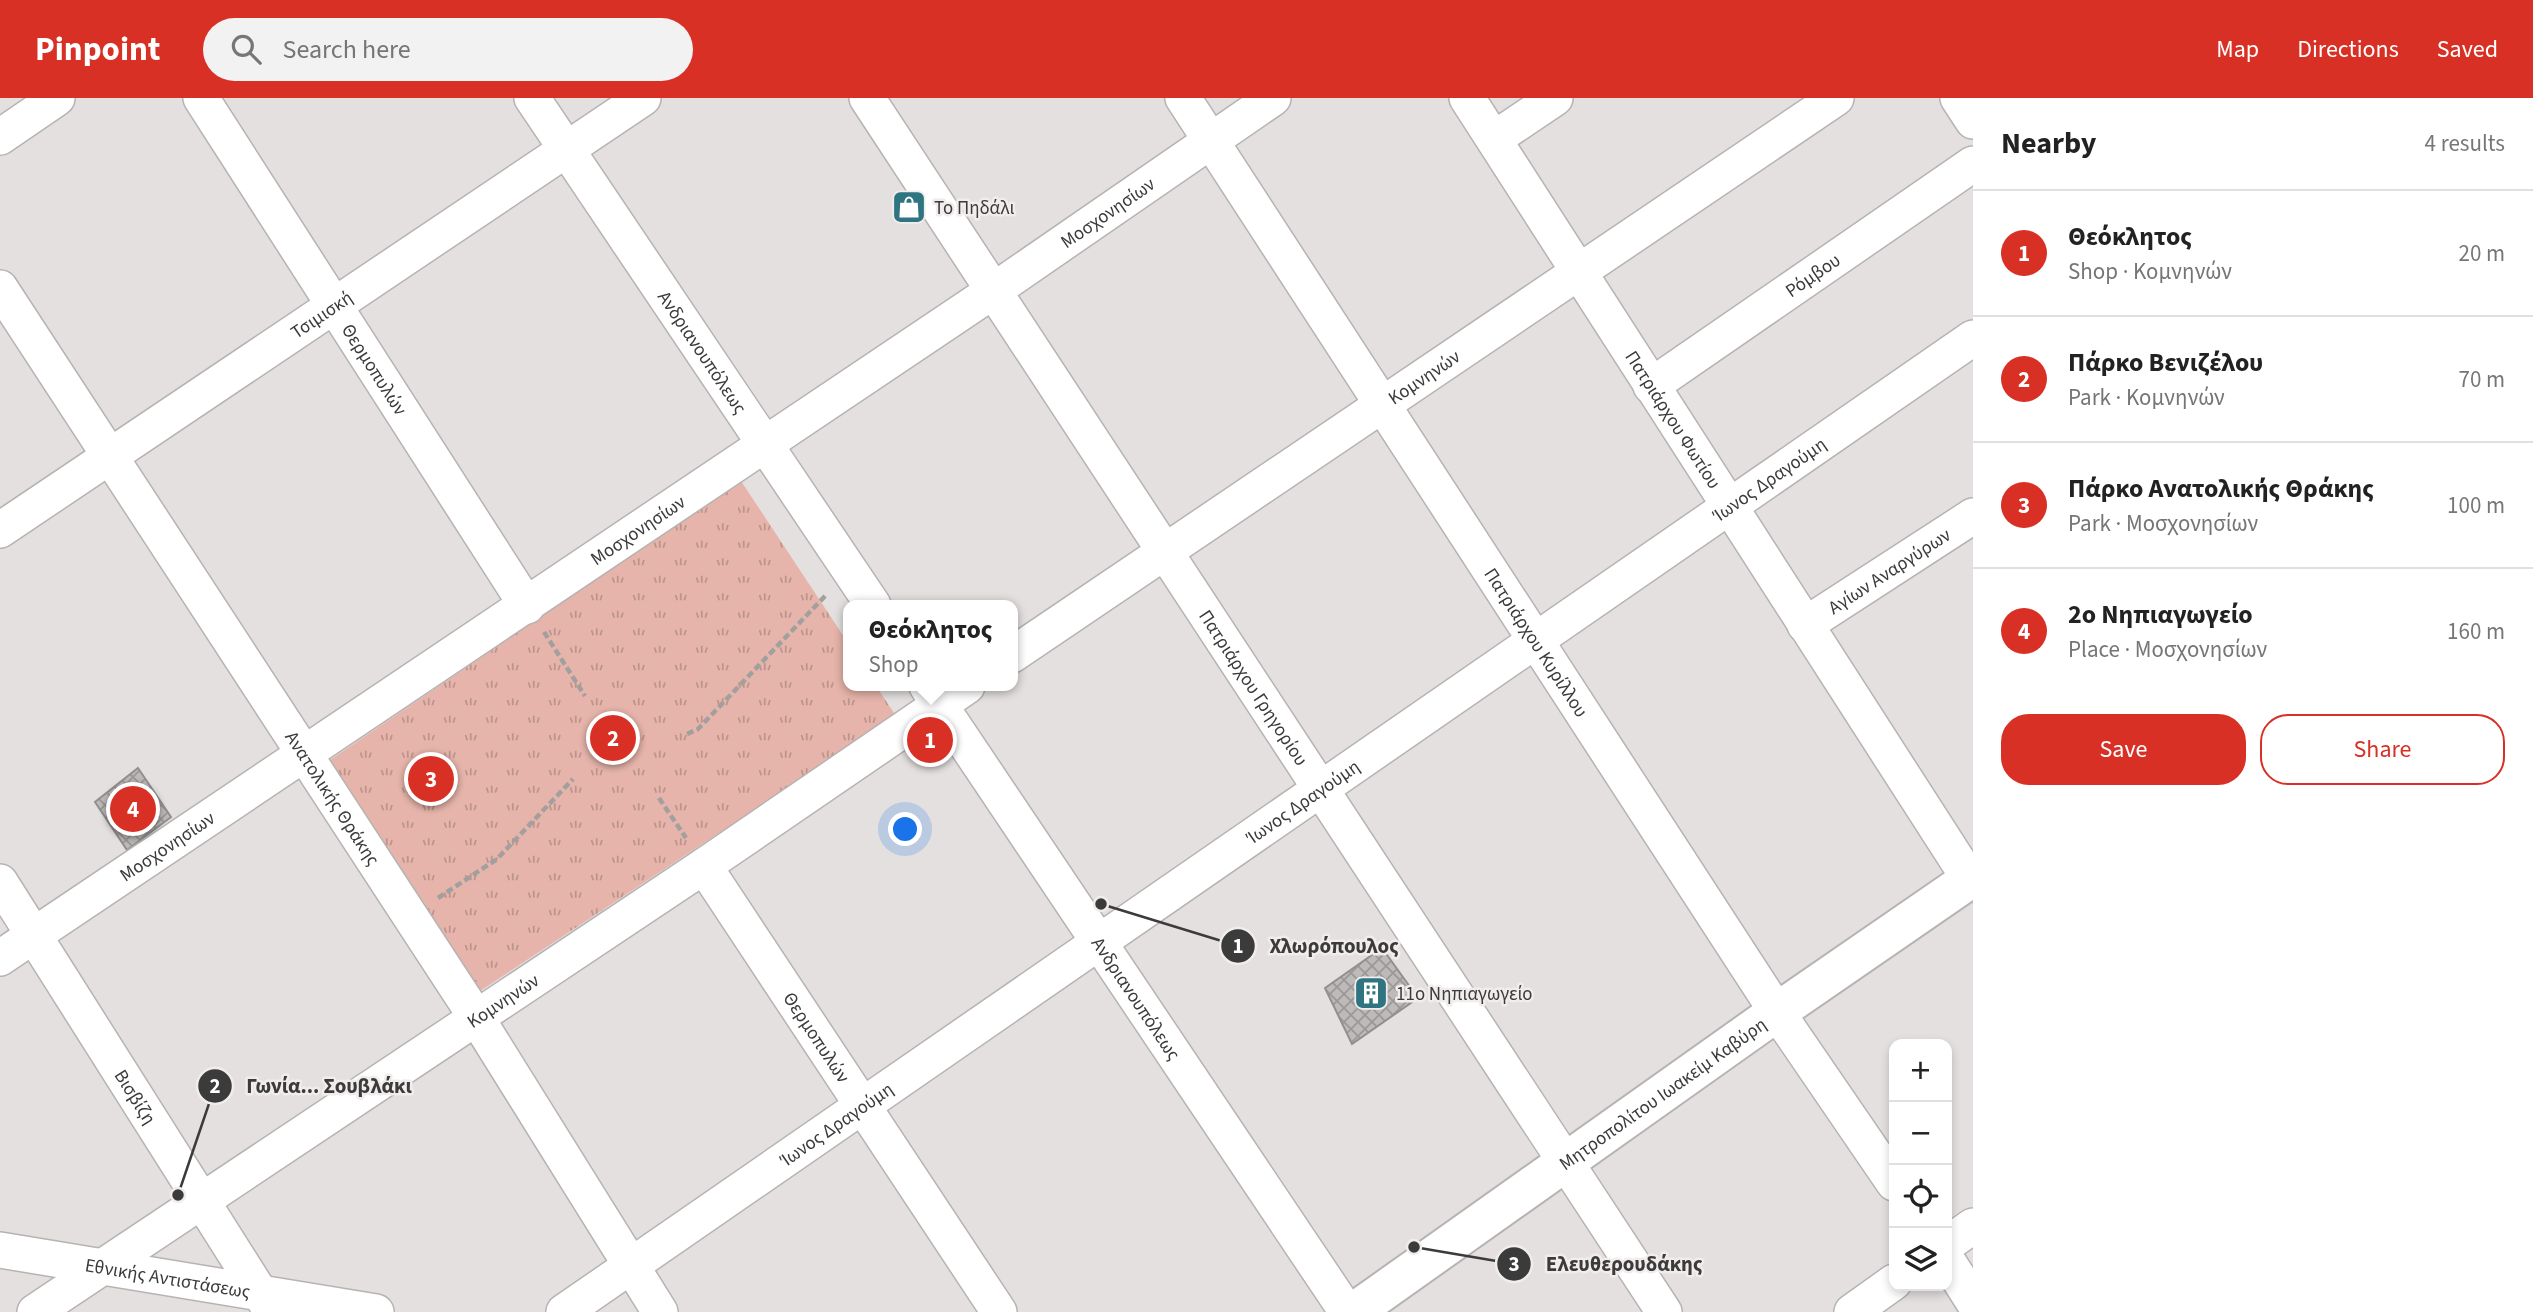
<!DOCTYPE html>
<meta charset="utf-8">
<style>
:root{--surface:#fff;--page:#f2f2f2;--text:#222;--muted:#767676;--line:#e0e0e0;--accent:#d93025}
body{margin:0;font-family:"Source Sans 3",sans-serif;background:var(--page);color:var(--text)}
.controls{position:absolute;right:21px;bottom:21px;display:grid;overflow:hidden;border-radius:14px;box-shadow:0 4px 10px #0003}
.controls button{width:63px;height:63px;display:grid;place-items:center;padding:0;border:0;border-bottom:2px solid var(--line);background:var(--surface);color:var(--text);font:35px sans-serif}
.you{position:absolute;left:906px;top:732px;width:24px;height:24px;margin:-18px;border:5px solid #fff;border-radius:50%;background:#1a73e8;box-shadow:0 0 0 10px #1a73e833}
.badge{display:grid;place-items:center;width:46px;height:46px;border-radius:50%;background:var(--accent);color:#fff;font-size:23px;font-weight:700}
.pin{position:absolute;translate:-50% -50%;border:4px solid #fff;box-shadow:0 2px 7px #0006}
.popup{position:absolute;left:843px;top:502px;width:175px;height:91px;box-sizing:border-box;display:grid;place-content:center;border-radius:14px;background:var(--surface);filter:drop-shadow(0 2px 5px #0005);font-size:23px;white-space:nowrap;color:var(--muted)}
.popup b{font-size:26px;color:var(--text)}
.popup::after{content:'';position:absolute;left:50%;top:100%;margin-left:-14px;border:14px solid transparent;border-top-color:var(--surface)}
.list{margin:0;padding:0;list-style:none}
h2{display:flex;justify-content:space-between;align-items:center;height:91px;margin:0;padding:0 28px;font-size:30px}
h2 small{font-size:23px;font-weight:400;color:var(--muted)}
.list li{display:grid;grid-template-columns:46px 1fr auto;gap:21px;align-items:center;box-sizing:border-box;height:126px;padding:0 28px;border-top:2px solid var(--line)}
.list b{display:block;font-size:26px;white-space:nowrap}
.list p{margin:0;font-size:23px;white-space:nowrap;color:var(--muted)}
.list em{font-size:23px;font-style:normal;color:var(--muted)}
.actions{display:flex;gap:14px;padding:21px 28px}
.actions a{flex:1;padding:16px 0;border:2px solid var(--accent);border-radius:28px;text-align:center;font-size:24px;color:var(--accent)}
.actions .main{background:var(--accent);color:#fff}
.icon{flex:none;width:38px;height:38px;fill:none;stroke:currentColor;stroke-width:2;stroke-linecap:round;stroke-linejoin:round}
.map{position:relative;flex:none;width:1973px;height:1214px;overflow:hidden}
header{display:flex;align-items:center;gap:42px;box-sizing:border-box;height:98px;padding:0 35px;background:var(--accent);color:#fff}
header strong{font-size:33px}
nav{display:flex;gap:38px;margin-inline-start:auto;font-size:24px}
.search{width:490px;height:63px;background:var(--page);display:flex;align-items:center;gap:18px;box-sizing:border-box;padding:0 24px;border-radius:38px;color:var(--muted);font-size:26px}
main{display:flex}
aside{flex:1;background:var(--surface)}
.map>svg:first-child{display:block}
</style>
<header>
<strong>Pinpoint</strong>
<div class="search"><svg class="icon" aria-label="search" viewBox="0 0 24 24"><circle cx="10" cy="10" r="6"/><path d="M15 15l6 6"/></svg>Search here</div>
<nav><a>Map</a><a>Directions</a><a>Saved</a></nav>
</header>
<main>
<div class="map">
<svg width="1973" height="1214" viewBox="0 0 1973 1214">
<defs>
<pattern id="park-tufts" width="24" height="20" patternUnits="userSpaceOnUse" patternTransform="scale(1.75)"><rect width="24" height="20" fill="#e6b4aa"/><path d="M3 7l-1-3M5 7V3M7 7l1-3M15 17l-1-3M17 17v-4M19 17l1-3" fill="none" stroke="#bc948c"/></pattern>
<pattern id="building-cross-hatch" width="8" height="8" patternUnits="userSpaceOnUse" patternTransform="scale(1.75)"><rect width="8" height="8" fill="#bdbab9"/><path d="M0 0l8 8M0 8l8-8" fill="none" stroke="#9b9898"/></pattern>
</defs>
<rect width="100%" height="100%" fill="#e3e0df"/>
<!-- park -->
<path fill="url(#park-tufts)" d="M741 383 848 545V588H876L896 618 480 893 330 662Z"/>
<!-- building -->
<path fill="url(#building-cross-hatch)" stroke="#928f8e" stroke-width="2" d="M138 670 171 719 127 752 95 704Z
M1382 850 1418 900 1352 946 1325 890Z"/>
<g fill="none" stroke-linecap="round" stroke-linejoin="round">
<!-- minor casing -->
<g stroke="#b7b3b2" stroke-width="38">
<g id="minor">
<path id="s1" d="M201 0 527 508"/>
<path id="s2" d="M532 0 873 507"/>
<path id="s3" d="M867 0 1664 1214"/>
<path id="s4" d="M1183 0 1777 914 1894 1085"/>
<path id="s5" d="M1467 0 1970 782"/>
<path d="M1958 0 1973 23"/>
<path d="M0 39 57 0"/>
<path d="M1494 41 1555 0"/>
<path id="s6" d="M0 190 476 919 660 1214"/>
<path id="s7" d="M1651 288 1973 66"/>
<path id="s8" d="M0 432 643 0"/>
<path id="s9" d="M1805 527 1973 418"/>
<path id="s10" d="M1012 557 1836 0"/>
<path id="s11" d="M927 588 1347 1214"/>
<path id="s12" d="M704 768 999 1214"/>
<path id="s13" d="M0 784 272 1214"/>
<path id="s14" d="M0 860 993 193 1273 0"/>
<path d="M1947 1146 1973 1128"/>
<path id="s15" d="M0 1152 376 1214"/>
<path d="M1947 1162 1973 1203"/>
<path id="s16" d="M35 1214 704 768 967 588"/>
<path id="s17" d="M564 1214 1973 240"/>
<path d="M1852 1214 1894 1184"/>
</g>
</g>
<!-- major casing -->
<g stroke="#b7b3b2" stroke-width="42">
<g id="major">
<path id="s18" d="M1354 1214 1777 914 1973 779"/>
</g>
</g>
<!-- path -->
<path stroke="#a2a09f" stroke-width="4.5" stroke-dasharray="7 3.5" stroke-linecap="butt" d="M544 534 585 598
M687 636 698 631 827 496
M659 700 686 740
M438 800 497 761 573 681"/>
<!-- minor -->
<use href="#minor" stroke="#fff" stroke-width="35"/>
<!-- major -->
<use href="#major" stroke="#fff" stroke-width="38"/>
</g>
<!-- icons -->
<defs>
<g id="shop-square" transform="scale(1.75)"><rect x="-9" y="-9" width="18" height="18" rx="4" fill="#2e7481" stroke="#f1edec"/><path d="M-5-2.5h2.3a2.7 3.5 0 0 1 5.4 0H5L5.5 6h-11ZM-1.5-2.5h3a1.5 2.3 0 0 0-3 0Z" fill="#fff"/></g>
<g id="building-square" transform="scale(1.75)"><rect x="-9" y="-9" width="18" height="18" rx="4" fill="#2e7481" stroke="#f1edec"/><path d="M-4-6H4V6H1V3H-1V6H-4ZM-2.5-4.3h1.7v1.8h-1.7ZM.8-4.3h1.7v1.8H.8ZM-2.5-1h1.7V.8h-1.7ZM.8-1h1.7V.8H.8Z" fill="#fff"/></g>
</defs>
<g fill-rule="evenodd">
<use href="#shop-square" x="909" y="109"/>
<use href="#building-square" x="1371" y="895"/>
</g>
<g text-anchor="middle" stroke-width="5" stroke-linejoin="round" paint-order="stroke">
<!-- poi labels -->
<g font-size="19" fill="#3c3b3b" stroke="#f1edec" text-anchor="start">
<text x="934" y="116">Το Πηδάλι</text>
<text x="1396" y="902">11ο Νηπιαγωγείο</text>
</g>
<!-- street labels -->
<g font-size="19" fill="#3c3b3b" stroke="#f1edec">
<text dy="7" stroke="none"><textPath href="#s14" startOffset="1335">Μοσχονησίων</textPath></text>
<text dy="7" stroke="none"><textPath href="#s7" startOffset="196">Ρόμβου</textPath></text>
<text dy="7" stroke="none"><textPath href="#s8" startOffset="387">Τσιμισκή</textPath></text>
<text dy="7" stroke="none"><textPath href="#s2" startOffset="306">Ανδριανουπόλεως</textPath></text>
<text dy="7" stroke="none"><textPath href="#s1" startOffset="322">Θερμοπυλών</textPath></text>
<text dy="7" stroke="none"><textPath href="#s10" startOffset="497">Κομνηνών</textPath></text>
<text dy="7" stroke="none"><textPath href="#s5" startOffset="382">Πατριάρχου Φωτίου</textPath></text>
<text dy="7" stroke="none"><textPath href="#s17" startOffset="1465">Ίωνος Δραγούμη</textPath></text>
<text dy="7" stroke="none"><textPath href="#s14" startOffset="768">Μοσχονησίων</textPath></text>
<text dy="7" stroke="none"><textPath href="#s9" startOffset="100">Αγίων Αναργύρων</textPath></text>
<text dy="7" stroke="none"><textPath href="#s4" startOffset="649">Πατριάρχου Κυρίλλου</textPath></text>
<text dy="7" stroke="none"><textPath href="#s3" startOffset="705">Πατριάρχου Γρηγορίου</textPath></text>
<text dy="7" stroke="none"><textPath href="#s6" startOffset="609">Ανατολικής Θράκης</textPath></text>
<text dy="7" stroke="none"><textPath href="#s17" startOffset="898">Ίωνος Δραγούμη</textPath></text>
<text dy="7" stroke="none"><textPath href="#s14" startOffset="201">Μοσχονησίων</textPath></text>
<text dy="7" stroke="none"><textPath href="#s11" startOffset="376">Ανδριανουπόλεως</textPath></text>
<text dy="7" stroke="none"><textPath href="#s16" startOffset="562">Κομνηνών</textPath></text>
<text dy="7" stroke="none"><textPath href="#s12" startOffset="205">Θερμοπυλών</textPath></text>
<text dy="7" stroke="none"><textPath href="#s18" startOffset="378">Μητροπολίτου Ιωακείμ Καβύρη</textPath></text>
<text dy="7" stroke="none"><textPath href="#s13" startOffset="254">Βισβίζη</textPath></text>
<text dy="7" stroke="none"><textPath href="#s17" startOffset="331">Ίωνος Δραγούμη</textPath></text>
<text dy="7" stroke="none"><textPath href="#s15" startOffset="170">Εθνικής Αντιστάσεως</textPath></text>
</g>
</g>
<!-- callouts -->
<path fill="none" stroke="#3c3b3b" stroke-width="2.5" d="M1101 806L1238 848M178 1097L215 988M1414 1149L1514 1166"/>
<g fill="#3c3b3b" stroke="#f1edec" stroke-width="2.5">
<circle cx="1101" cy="806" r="7"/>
<circle cx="178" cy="1097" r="7"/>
<circle cx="1414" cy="1149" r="7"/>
<circle cx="1238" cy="848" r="18"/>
<circle cx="215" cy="988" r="18"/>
<circle cx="1514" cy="1166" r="18"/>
</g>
<g font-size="21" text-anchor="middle" font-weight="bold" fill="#fff">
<text x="1238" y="855">1</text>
<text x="215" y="995">2</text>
<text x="1514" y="1173">3</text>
</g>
<g font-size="21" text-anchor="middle" font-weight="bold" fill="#3c3b3b" stroke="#f1edec" stroke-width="5" stroke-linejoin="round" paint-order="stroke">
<text x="1334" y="855">Χλωρόπουλος</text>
<text x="329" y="995">Γωνία... Σουβλάκι</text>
<text x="1624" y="1173">Ελευθερουδάκης</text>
</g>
</svg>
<div class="controls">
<button>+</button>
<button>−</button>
<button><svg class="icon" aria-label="locate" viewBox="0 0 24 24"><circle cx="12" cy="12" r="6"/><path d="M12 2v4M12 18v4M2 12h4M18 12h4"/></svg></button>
<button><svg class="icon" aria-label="layers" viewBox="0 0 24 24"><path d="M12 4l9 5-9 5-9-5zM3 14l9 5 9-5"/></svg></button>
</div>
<div class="you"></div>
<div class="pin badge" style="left:930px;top:642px">1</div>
<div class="popup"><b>Θεόκλητος</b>Shop</div>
<div class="pin badge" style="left:613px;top:640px">2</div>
<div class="pin badge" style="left:431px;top:681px">3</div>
<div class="pin badge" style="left:133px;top:711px">4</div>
</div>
<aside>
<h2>Nearby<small>4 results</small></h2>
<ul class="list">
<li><span class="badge">1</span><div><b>Θεόκλητος</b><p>Shop · Κομνηνών</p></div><em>20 m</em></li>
<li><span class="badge">2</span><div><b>Πάρκο Βενιζέλου</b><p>Park · Κομνηνών</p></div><em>70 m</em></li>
<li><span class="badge">3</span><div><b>Πάρκο Ανατολικής Θράκης</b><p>Park · Μοσχονησίων</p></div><em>100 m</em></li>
<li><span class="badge">4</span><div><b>2ο Νηπιαγωγείο</b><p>Place · Μοσχονησίων</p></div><em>160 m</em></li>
</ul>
<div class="actions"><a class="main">Save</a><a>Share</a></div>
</aside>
</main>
